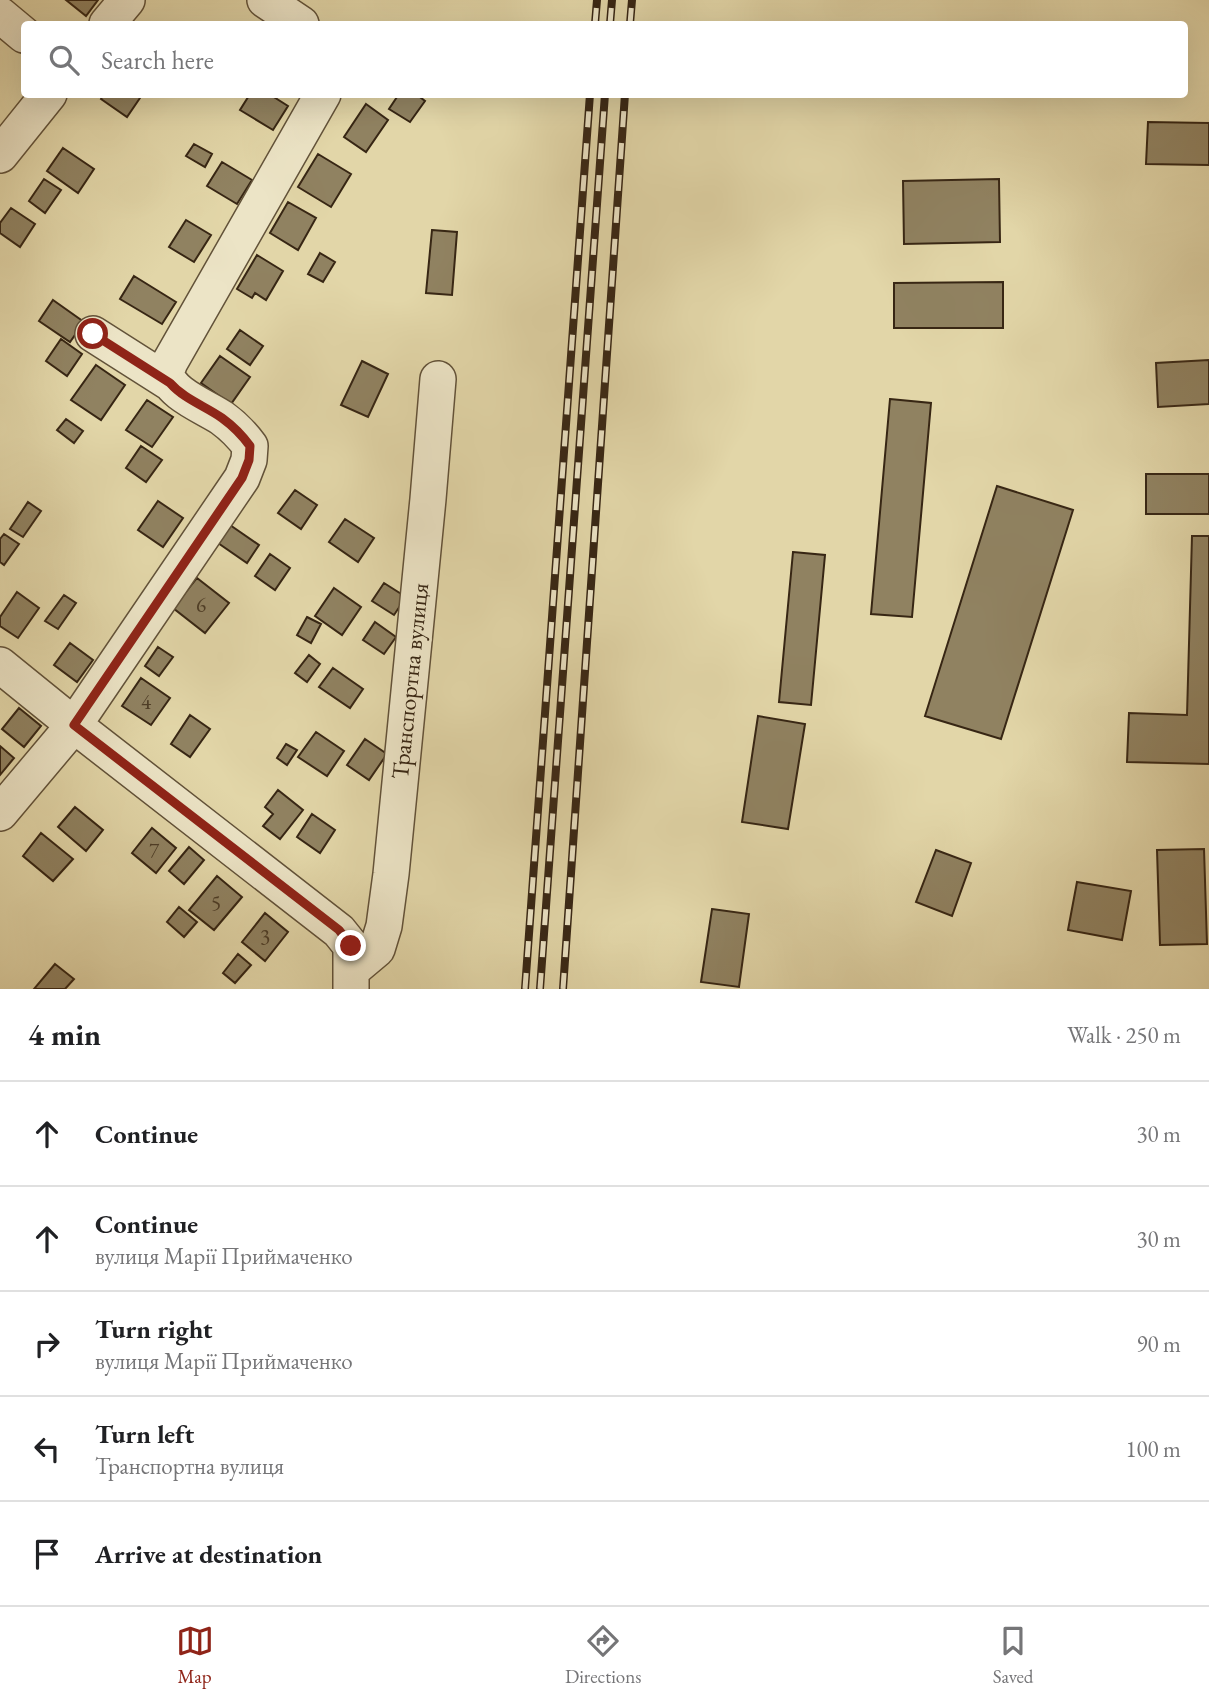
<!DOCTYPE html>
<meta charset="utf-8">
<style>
:root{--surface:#fff;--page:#f6f6f6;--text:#202124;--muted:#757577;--line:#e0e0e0;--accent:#8f2418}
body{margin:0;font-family:"EB Garamond",serif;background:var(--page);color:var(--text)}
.stop{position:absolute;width:21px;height:21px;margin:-16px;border:5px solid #8f2418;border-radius:50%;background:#fff}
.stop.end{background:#8f2418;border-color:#fff;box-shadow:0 2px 7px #0008}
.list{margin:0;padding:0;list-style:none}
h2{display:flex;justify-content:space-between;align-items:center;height:91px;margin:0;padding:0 28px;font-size:30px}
h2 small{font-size:23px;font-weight:400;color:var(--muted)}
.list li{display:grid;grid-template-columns:46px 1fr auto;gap:21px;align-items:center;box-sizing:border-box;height:105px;padding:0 28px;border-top:2px solid var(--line)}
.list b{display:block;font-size:26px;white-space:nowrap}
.list p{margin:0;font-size:23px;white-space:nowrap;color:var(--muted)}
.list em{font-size:23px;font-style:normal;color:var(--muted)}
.icon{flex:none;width:38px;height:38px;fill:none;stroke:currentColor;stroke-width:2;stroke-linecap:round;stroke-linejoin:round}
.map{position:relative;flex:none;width:1209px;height:989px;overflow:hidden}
.search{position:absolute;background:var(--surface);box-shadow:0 7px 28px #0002;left:21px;right:21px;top:21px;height:77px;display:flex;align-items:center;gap:18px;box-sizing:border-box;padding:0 24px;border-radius:7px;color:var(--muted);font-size:26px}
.sheet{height:616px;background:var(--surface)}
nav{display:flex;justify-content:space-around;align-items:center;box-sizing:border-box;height:98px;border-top:2px solid var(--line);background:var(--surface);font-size:19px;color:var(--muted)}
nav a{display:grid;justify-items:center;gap:4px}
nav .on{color:var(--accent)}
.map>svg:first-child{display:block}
</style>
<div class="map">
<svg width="1209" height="989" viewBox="0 0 1209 989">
<rect width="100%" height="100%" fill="#e2d6a8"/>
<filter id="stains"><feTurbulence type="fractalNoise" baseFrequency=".00286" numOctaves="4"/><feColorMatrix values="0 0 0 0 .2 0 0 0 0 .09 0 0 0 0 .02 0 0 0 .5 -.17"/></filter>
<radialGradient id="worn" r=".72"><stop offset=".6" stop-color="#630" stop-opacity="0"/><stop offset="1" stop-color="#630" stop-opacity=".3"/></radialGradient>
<!-- building -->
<path fill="#908261" stroke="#372614" stroke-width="2" d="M66 0H98L86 16Z
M104 94H142V95L127 117 101 99Z
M250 94H269L288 106 273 130 240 110Z
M399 94H416L425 101 410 122 389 109Z
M366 104 388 120 366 152 344 137Z
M1148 122 1209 123V165L1146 164Z
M194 144 212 154 205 167 186 156Z
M63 148 94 169 78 193 47 171Z
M318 154 351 174 331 207 298 187Z
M222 162 252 180 237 204 207 186Z
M44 179 61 190 45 213 29 201Z
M999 179 1000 242 904 244 903 181Z
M288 202 316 218 298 250 270 233Z
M11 208 35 224 20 247 0 233V223Z
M186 220 211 235 194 262 169 247Z
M432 230 457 232 452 295 426 293Z
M320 253 335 262 323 282 308 274Z
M257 255 283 271 266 300 255 293 252 298 237 289Z
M134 276 176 302 162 324 120 299Z
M1003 282V328H894V283Z
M53 300 84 322 70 342 39 321Z
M240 330 263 346 250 365 227 349Z
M61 339 82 354 67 376 46 361Z
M220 356 250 377 231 404 201 383Z
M1209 360V404L1158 407 1156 363Z
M362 361 388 374 368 417 341 405Z
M96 365 125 385 101 420 71 400Z
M890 399 931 403 912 617 871 614Z
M147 400 173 417 152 447 126 430Z
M66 419 83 431 74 443 57 430Z
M141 446 162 460 146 482 126 468Z
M1146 474H1209V514H1146Z
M997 486 1073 510 1001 739 925 716Z
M295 490 317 505 301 529 278 513Z
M158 501 183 518 163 547 138 530Z
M28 502 41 511 23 537 10 529Z
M345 519 374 538 358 562 329 542Z
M230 525 259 545 247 563 218 543Z
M4 534 19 544 4 565 0 562V539Z
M1192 536H1209V764L1127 762 1129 713 1187 715Z
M793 552 825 555 811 705 779 702Z
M270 554 290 568 275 590 255 576Z
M197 578 229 603 205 633 173 608Z
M384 583 406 597 394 615 372 601Z
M334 588 361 607 342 635 315 616Z
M17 592 39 608 18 638 0 626V617Z
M64 595 76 603 58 629 45 621Z
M307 617 321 624 311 643 297 635Z
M375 622 396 637 384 654 363 640Z
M70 643 93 660 77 682 54 665Z
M158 647 173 657 159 676 145 666Z
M309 655 320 664 307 682 295 673Z
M333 668 363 689 350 708 319 687Z
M141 678 170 698 151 725 122 706Z
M19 708 41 726 24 747 2 729Z
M190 715 210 729 190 757 171 744Z
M758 716 805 724 788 829 742 822Z
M316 732 344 751 327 776 298 757Z
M365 739 387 754 369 780 347 765Z
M286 744 297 750 287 765 277 758Z
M0 746 14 758 0 775Z
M278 790 303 810 280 839 263 826 273 814 265 807Z
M75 807 103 830 86 851 58 827Z
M312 814 335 830 320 853 297 837Z
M152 828 176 848 156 873 132 853Z
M41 833 73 859 53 881 23 856Z
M189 847 204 860 184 884 169 871Z
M1204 849 1207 944 1160 945 1157 850Z
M936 850 971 863 952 916 916 902Z
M217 876 242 897 214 930 189 910Z
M1077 882 1131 891 1122 940 1068 930Z
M179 907 197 922 184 937 167 922Z
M712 909 749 914 739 987 701 982Z
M265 913 288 932 265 961 242 942Z
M238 954 251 965 235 983 223 973Z
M55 964 74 979 65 989H34Z"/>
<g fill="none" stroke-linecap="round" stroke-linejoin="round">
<!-- minor casing -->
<g stroke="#625239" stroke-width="38">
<path id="minor" d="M265 0 301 24
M0 15 24 35
M107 24 127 0
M0 155 49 94
M93 334 170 383
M0 665 74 725 242 478 249 460 250 446C242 435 233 426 222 418 208 408 166 392 167 372 167 369 169 365 170 362L323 94
M0 813 74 725 339 931 351 946V989
M352 970 377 949 384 926 391 874 428 499 438 379"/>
</g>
<!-- minor -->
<use href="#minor" stroke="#ece4c6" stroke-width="35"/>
<!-- rail casing -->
<g stroke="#372614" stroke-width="8">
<path id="rail" d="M595 24 597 0
M610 24 612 0
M630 24 632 0
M525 989 590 94
M540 989 605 94
M563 989 625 94"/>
</g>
<!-- rail -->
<use href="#rail" stroke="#ece4c6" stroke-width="5" stroke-dasharray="16" stroke-linecap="butt"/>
</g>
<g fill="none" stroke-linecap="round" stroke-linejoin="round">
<!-- route -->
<path stroke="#8f2418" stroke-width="9" d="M93 334 170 383C184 399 205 406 222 418 233 426 242 435 250 446L249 460 242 478 74 725 339 930 351 946"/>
</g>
<g text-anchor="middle" stroke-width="5" stroke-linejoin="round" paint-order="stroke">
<!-- number labels -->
<g font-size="21" fill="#4d3d27">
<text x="201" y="612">6</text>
<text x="146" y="709">4</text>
<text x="154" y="858">7</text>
<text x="216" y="910">5</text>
<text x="265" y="944">3</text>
</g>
<!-- street labels -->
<g font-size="24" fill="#372614" stroke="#ece4c6">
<text transform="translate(410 681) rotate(-84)" y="8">Транспортна вулиця</text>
</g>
</g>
<rect width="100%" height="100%" filter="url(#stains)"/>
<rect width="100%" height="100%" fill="url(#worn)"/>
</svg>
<div class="stop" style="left:93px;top:334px"></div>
<div class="stop end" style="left:351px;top:946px"></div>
<div class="search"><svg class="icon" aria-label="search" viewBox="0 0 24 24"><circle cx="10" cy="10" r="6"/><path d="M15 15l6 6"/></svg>Search here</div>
</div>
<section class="sheet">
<h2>4 min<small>Walk · 250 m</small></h2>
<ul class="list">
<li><svg class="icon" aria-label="ahead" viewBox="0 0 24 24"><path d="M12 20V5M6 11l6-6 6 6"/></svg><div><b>Continue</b></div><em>30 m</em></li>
<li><svg class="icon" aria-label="ahead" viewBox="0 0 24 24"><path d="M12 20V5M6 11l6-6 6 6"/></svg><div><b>Continue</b><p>вулиця Марії Приймаченко</p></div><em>30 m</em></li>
<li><svg class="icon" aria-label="right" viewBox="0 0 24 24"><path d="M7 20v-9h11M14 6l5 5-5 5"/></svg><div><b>Turn right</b><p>вулиця Марії Приймаченко</p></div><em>90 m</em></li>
<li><svg class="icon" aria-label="left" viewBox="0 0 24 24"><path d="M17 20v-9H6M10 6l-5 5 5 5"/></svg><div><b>Turn left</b><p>Транспортна вулиця</p></div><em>100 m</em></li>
<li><svg class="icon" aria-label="arrive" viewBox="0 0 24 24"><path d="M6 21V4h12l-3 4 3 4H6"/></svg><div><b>Arrive at destination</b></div></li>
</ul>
</section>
<nav>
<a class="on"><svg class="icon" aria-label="map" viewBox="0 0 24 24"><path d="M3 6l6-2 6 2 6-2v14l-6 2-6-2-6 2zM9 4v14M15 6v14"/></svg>Map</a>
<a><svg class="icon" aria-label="directions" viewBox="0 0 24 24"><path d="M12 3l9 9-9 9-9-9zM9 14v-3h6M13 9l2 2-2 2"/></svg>Directions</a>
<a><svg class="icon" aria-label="saved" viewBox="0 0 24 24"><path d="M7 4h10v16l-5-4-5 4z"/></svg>Saved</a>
</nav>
